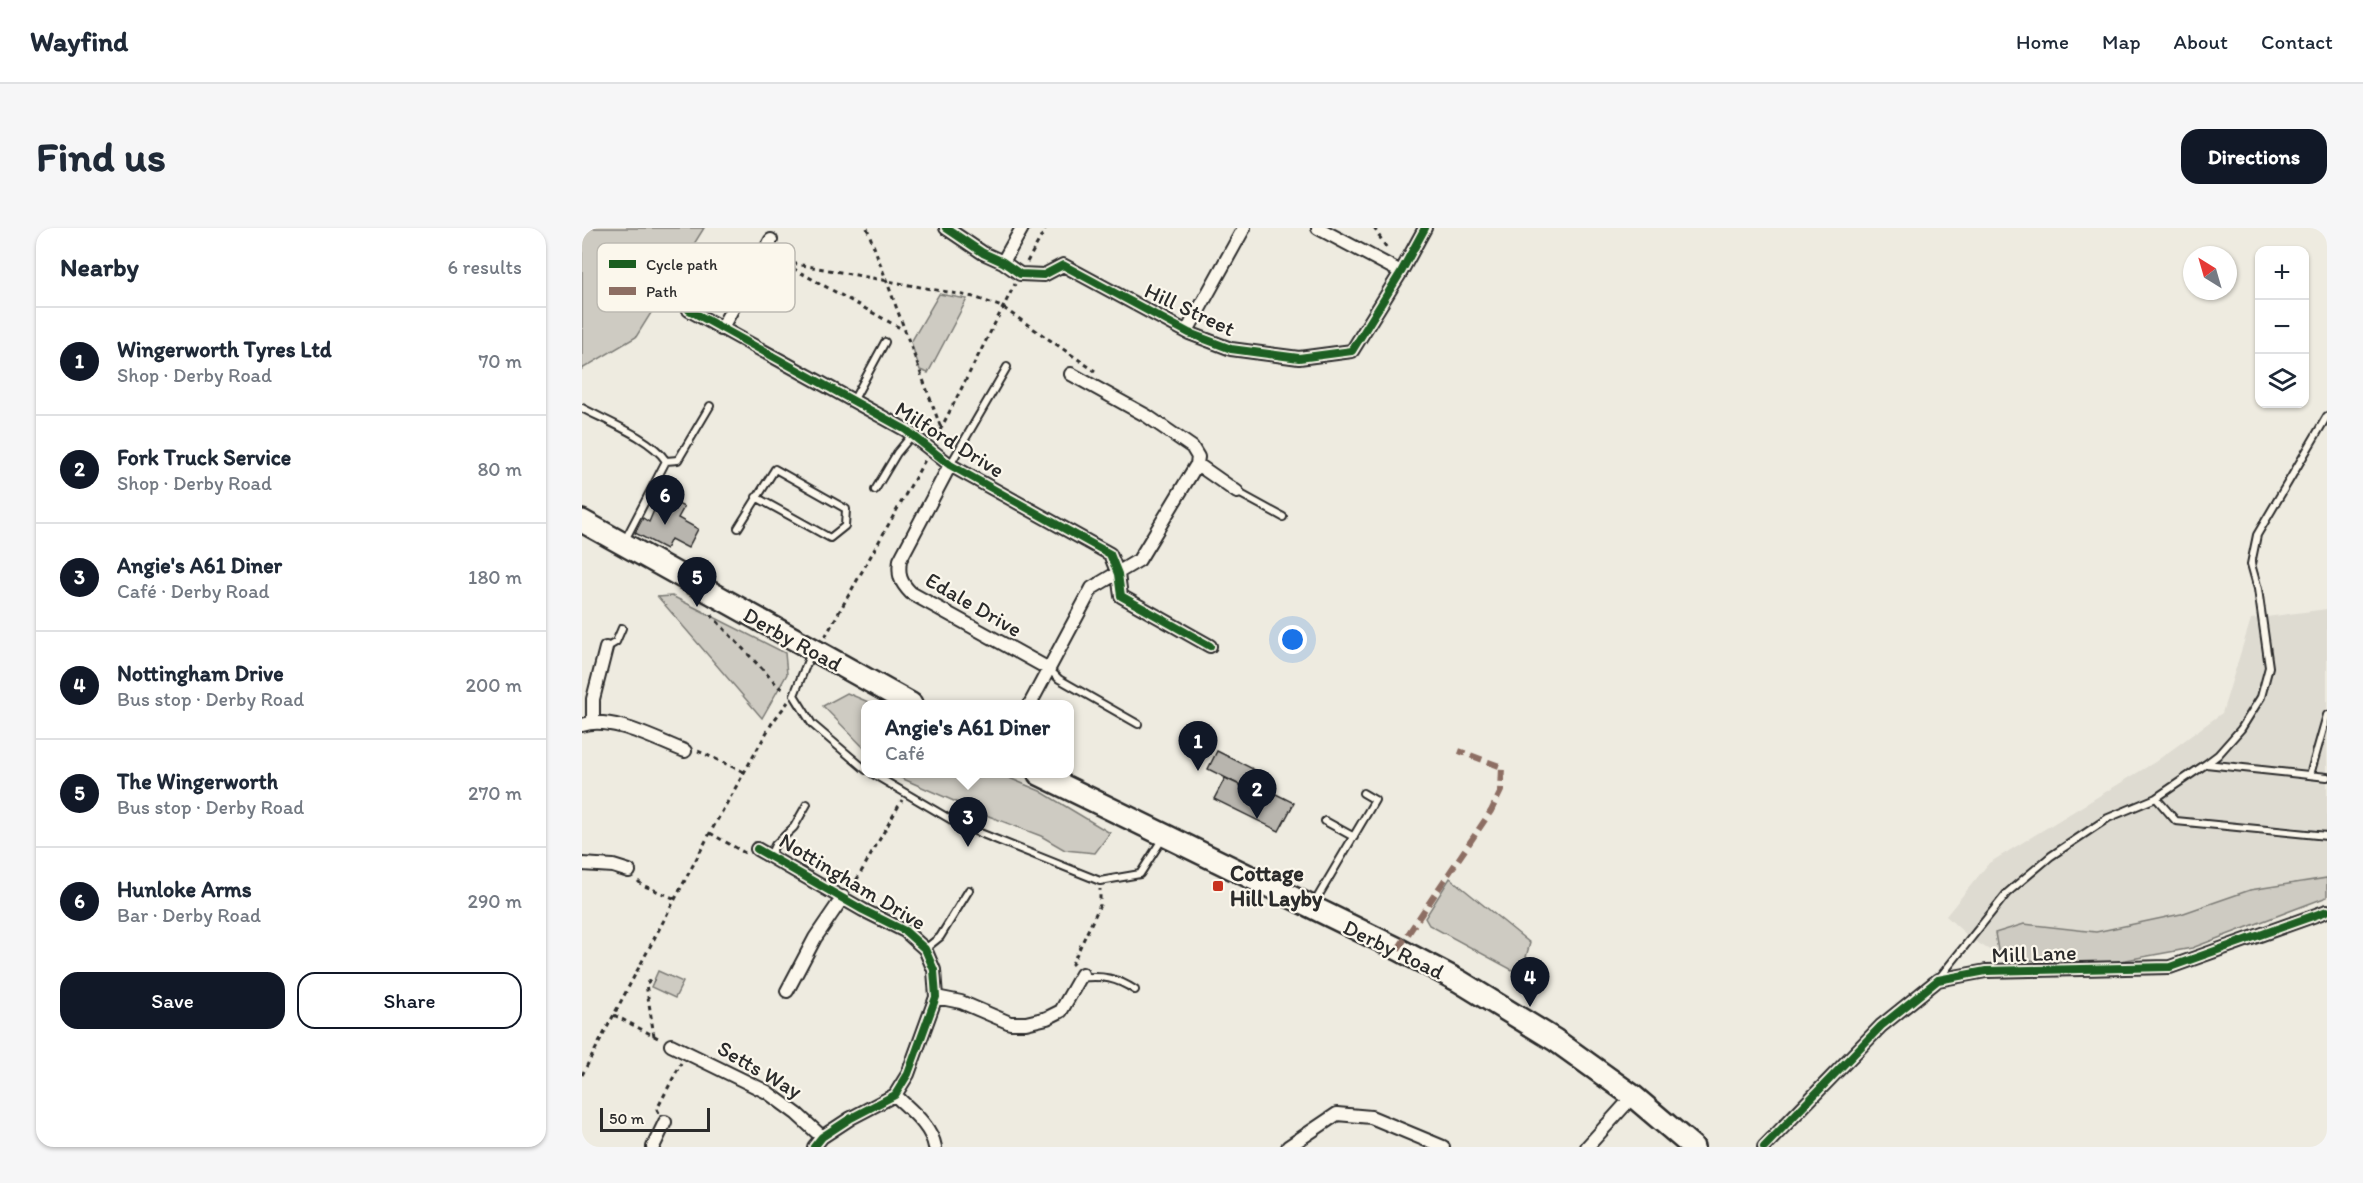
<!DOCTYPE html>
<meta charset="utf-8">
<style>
:root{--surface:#fff;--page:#f6f6f7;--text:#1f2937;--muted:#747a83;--line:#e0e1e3;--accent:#111827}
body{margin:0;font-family:Itim,sans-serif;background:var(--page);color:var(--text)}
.controls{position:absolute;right:18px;top:18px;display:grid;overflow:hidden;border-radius:12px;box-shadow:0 2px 4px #0004}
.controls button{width:54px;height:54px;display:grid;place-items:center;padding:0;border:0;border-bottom:2px solid var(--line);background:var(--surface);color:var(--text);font:30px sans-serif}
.compass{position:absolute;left:1601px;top:18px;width:54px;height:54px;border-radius:50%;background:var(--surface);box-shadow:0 2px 4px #0004;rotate:323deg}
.scale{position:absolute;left:18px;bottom:15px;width:110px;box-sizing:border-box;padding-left:6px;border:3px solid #2b2b2b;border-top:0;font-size:16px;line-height:21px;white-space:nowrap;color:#2b2b2b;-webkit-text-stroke:4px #fbf7ec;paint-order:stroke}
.you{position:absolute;left:711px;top:412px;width:21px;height:21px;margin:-15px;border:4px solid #fff;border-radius:50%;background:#1a73e8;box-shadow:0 0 0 9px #1a73e833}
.badge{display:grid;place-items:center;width:39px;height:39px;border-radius:50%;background:var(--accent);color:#fff;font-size:20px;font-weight:700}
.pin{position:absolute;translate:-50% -50px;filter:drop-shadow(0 2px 3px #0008)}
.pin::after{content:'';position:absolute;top:32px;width:21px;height:18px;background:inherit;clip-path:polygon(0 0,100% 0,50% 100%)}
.popup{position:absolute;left:279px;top:472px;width:213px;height:78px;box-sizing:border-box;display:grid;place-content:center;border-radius:12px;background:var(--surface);filter:drop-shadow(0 2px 4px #0005);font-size:20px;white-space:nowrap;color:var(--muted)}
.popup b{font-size:22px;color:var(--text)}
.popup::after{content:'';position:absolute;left:50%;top:100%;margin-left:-12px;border:12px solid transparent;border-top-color:var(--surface)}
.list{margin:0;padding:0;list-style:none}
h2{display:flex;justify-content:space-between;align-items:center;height:78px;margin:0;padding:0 24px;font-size:26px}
h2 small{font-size:20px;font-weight:400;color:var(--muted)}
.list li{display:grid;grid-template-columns:39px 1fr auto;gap:18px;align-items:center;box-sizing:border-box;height:108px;padding:0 24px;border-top:2px solid var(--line)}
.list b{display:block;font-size:22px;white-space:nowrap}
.list p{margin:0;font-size:20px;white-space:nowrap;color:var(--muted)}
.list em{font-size:20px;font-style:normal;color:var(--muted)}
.actions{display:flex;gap:12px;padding:18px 24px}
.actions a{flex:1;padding:14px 0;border:2px solid var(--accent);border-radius:18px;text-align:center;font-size:21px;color:var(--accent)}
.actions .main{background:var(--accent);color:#fff}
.icon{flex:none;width:33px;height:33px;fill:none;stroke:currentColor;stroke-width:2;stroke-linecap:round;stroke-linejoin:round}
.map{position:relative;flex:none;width:1745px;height:919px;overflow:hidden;border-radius:18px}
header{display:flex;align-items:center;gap:36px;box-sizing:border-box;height:84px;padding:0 30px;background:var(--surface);border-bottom:2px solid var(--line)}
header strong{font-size:28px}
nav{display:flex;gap:33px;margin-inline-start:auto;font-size:21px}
.intro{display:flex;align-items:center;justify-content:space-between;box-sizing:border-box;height:144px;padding:0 36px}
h1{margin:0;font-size:42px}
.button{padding:15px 27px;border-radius:18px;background:var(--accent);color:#fff;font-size:21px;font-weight:700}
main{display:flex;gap:36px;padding:0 36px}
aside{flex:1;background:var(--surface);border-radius:18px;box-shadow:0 2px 4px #0004}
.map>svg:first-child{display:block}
</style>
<header>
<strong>Wayfind</strong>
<nav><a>Home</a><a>Map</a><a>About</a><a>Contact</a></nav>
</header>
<div class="intro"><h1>Find us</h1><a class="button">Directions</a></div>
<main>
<aside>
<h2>Nearby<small>6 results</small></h2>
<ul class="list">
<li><span class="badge">1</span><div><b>Wingerworth Tyres Ltd</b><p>Shop · Derby Road</p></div><em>70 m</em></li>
<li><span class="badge">2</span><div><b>Fork Truck Service</b><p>Shop · Derby Road</p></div><em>80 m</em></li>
<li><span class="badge">3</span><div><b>Angie's A61 Diner</b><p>Café · Derby Road</p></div><em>180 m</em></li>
<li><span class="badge">4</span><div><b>Nottingham Drive</b><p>Bus stop · Derby Road</p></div><em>200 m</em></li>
<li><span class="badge">5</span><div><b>The Wingerworth</b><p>Bus stop · Derby Road</p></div><em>270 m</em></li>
<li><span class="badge">6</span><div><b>Hunloke Arms</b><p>Bar · Derby Road</p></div><em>290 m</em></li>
</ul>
<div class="actions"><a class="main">Save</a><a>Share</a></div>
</aside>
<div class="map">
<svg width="1745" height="919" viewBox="0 0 1745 919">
<rect width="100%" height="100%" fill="#eeebe0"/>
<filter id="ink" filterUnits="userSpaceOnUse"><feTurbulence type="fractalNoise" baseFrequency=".0167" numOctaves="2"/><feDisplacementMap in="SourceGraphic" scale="12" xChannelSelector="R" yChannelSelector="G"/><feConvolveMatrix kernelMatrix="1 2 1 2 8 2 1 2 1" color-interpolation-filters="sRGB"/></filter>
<g filter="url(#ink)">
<!-- built -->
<path fill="#dedbd1" d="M1745 381V669L1610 720 1455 733 1417 728 1388 710 1364 688 1407 635 1573 534 1640 485 1669 391Z"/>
<!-- green -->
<path fill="#cecbc2" stroke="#7c7b76" stroke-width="1.5" d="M0 0H122L54 109 0 141Z
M357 66 385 71 346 145 338 142 329 114Z
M90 368 203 425 205 446 180 490 76 369Z
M265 465 291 476H284V522L241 478Z
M310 546H418L458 563 528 605 513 625 483 622 459 608 404 587Z
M868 650 948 715 944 729 945 750 847 697 843 690Z
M1745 650V669L1610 720 1522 736 1455 733 1417 728 1413 705 1442 696 1514 704 1599 686 1668 662Z
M76 743 101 754 93 770 69 759Z"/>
<!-- building -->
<path fill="#b8b5ae" stroke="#2b2b2b" stroke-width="1.5" d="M88 272 102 279 96 290 116 301 106 320 89 311 84 321 53 305 61 290 67 294 73 280 82 284Z
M635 523 683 547 674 565 626 541Z
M643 550 687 571 690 564 712 575 697 603 632 571Z"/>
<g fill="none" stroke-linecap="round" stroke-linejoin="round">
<!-- lane casing -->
<g stroke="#2b2b2b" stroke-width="10">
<path id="lane" d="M271 173 303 114
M0 180C24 193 69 210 84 233
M84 233 96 232 128 178
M368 237 425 139
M293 262 315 225 330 207
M655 264 701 289
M156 300 193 241 264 281 263 298 248 310 174 269
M43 312 84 233
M24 420 34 414 40 400
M229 425 212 467 230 496 284 542
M467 441 477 451 556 496
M1624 536 1745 549
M291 546 378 597 518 653 558 646 581 610
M1728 547 1745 487
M1574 570 1594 593 1745 608
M743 593 772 609
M188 628 193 617 212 599 225 576
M731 677 793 572 781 565
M343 721 358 709 387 662
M1358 749 1425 665 1469 628 1526 590 1574 570 1624 536 1636 527 1659 501 1679 469 1687 439 1676 361 1669 336 1675 307 1745 188
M498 750C520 747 535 750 553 762"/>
</g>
<!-- street casing -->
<g stroke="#2b2b2b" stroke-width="16">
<path id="street" d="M364 0 401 25 421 34 438 46 462 47 481 37 607 105 649 121 717 130 770 123 819 44 843 0
M736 0 819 44
M421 34 440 0
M107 82 324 202 368 237 528 326 536 346 539 368 628 418
M139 101 189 12
M605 103 662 0
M615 236 655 264
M368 237 318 332C316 347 318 354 329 365L467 441
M448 476 510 360 557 332 615 236 616 229 610 219 565 188 489 146
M11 493V471L24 420
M0 497C29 487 74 512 103 523
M175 621 281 682 323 703 343 721 352 742 354 769 326 846 313 867 269 890 240 909 232 919
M0 636 31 638 47 643
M205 763 233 710 261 669
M354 769 379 774 428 795H444L465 790 479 783 500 746
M89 817 185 864 215 886 240 909
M313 867C328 882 349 897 353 919
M71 919 83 894
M706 919 755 886 789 889 861 919
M1005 919 1051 868
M1182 919 1299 798 1356 752 1404 743 1588 739 1745 683"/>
</g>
<!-- highway casing -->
<g stroke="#2b2b2b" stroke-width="26">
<path id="highway" d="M0 293 329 476
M457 546 816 721 877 753 973 812 1051 868 1111 919"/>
</g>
<!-- path -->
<path stroke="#2b2b2b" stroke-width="3" stroke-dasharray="4.5 4.5" stroke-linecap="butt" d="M285 0 359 200
M792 0 806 22
M193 32 392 69 420 79 513 143
M445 34 464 0
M203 36 320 101
M354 210 433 56
M130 386V388L197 459 204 462
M243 409 343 232
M116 523 162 544
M128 605 163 625
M56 653 60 657 94 671
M270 660 320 572
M491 737 490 736 518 677V661
M32 787 78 811
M72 808 64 756 69 751 72 753
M0 847 128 605 190 495 206 474
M77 885 75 881 99 835"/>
<!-- lane -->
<use href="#lane" stroke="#fbf7ec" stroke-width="6"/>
<!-- street -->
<use href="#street" stroke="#fbf7ec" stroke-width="12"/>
<!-- highway -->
<use href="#highway" stroke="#fbf7ec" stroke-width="21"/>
<!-- quiet -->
<path stroke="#8d6e63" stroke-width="6" stroke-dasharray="12 6" stroke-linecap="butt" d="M816 721 909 583 919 563 920 539 877 523"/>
<!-- cycleway casing -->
<g stroke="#fbf7ec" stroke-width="11">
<path id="cycleway" d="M364 0 401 25 421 34 438 46 462 47 481 37 607 105 649 121 717 130 770 123 819 44 843 0
M107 82 324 202 368 237 528 326 536 346 539 368 628 418
M175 621 281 682 323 703 343 721 352 742 354 769 326 846 313 867 269 890 240 909 232 919
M1182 919 1299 798 1356 752 1404 743 1588 739 1745 683"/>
</g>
<!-- cycleway -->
<use href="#cycleway" stroke="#1b5e20" stroke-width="8"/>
</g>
</g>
<!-- markers -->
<rect fill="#c8321e" stroke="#fbf7ec" stroke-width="2" x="630" y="652" width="12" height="12" rx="3"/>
<g text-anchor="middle" stroke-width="4.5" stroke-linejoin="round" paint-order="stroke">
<!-- street labels -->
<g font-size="22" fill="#2b2b2b" stroke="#fbf7ec">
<text transform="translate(608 81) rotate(25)" y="8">Hill Street</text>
<text transform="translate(368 211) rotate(32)" y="8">Milford Drive</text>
<text transform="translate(392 376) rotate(30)" y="8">Edale Drive</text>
<text transform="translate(211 411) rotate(29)" y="8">Derby Road</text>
<text transform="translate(271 653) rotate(31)" y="8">Nottingham Drive</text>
<text transform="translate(812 721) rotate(26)" y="8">Derby Road</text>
<text transform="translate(1452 725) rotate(-2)" y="8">Mill Lane</text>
<text transform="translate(178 841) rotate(30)" y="8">Setts Way</text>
</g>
<!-- poi labels -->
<g font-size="22" font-weight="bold" fill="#2b2b2b" stroke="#fbf7ec" text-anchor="start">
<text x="648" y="653">Cottage<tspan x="648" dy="25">Hill Layby</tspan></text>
</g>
</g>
<!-- legend -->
<rect x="15" y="15" width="198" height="69" rx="9" fill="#fbf7ec" stroke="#bdbab2" stroke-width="1.5"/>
<rect x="27" y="32" width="27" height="8" fill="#1b5e20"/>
<rect x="27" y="59" width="27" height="8" fill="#8d6e63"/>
<g font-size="16" fill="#2b2b2b">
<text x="64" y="42">Cycle path</text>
<text x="64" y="69">Path</text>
</g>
</svg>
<div class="controls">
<button>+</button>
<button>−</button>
<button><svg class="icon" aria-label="layers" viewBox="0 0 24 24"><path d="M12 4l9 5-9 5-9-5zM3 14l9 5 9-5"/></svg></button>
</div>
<svg class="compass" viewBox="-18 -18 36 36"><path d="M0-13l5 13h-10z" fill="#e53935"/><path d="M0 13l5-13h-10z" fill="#747a83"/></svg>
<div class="scale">50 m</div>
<div class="you"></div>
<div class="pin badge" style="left:616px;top:543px">1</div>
<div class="pin badge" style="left:675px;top:591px">2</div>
<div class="pin badge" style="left:386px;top:619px">3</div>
<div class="popup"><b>Angie's A61 Diner</b>Café</div>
<div class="pin badge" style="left:948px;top:779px">4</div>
<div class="pin badge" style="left:115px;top:379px">5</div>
<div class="pin badge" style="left:83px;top:297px">6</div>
</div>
</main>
